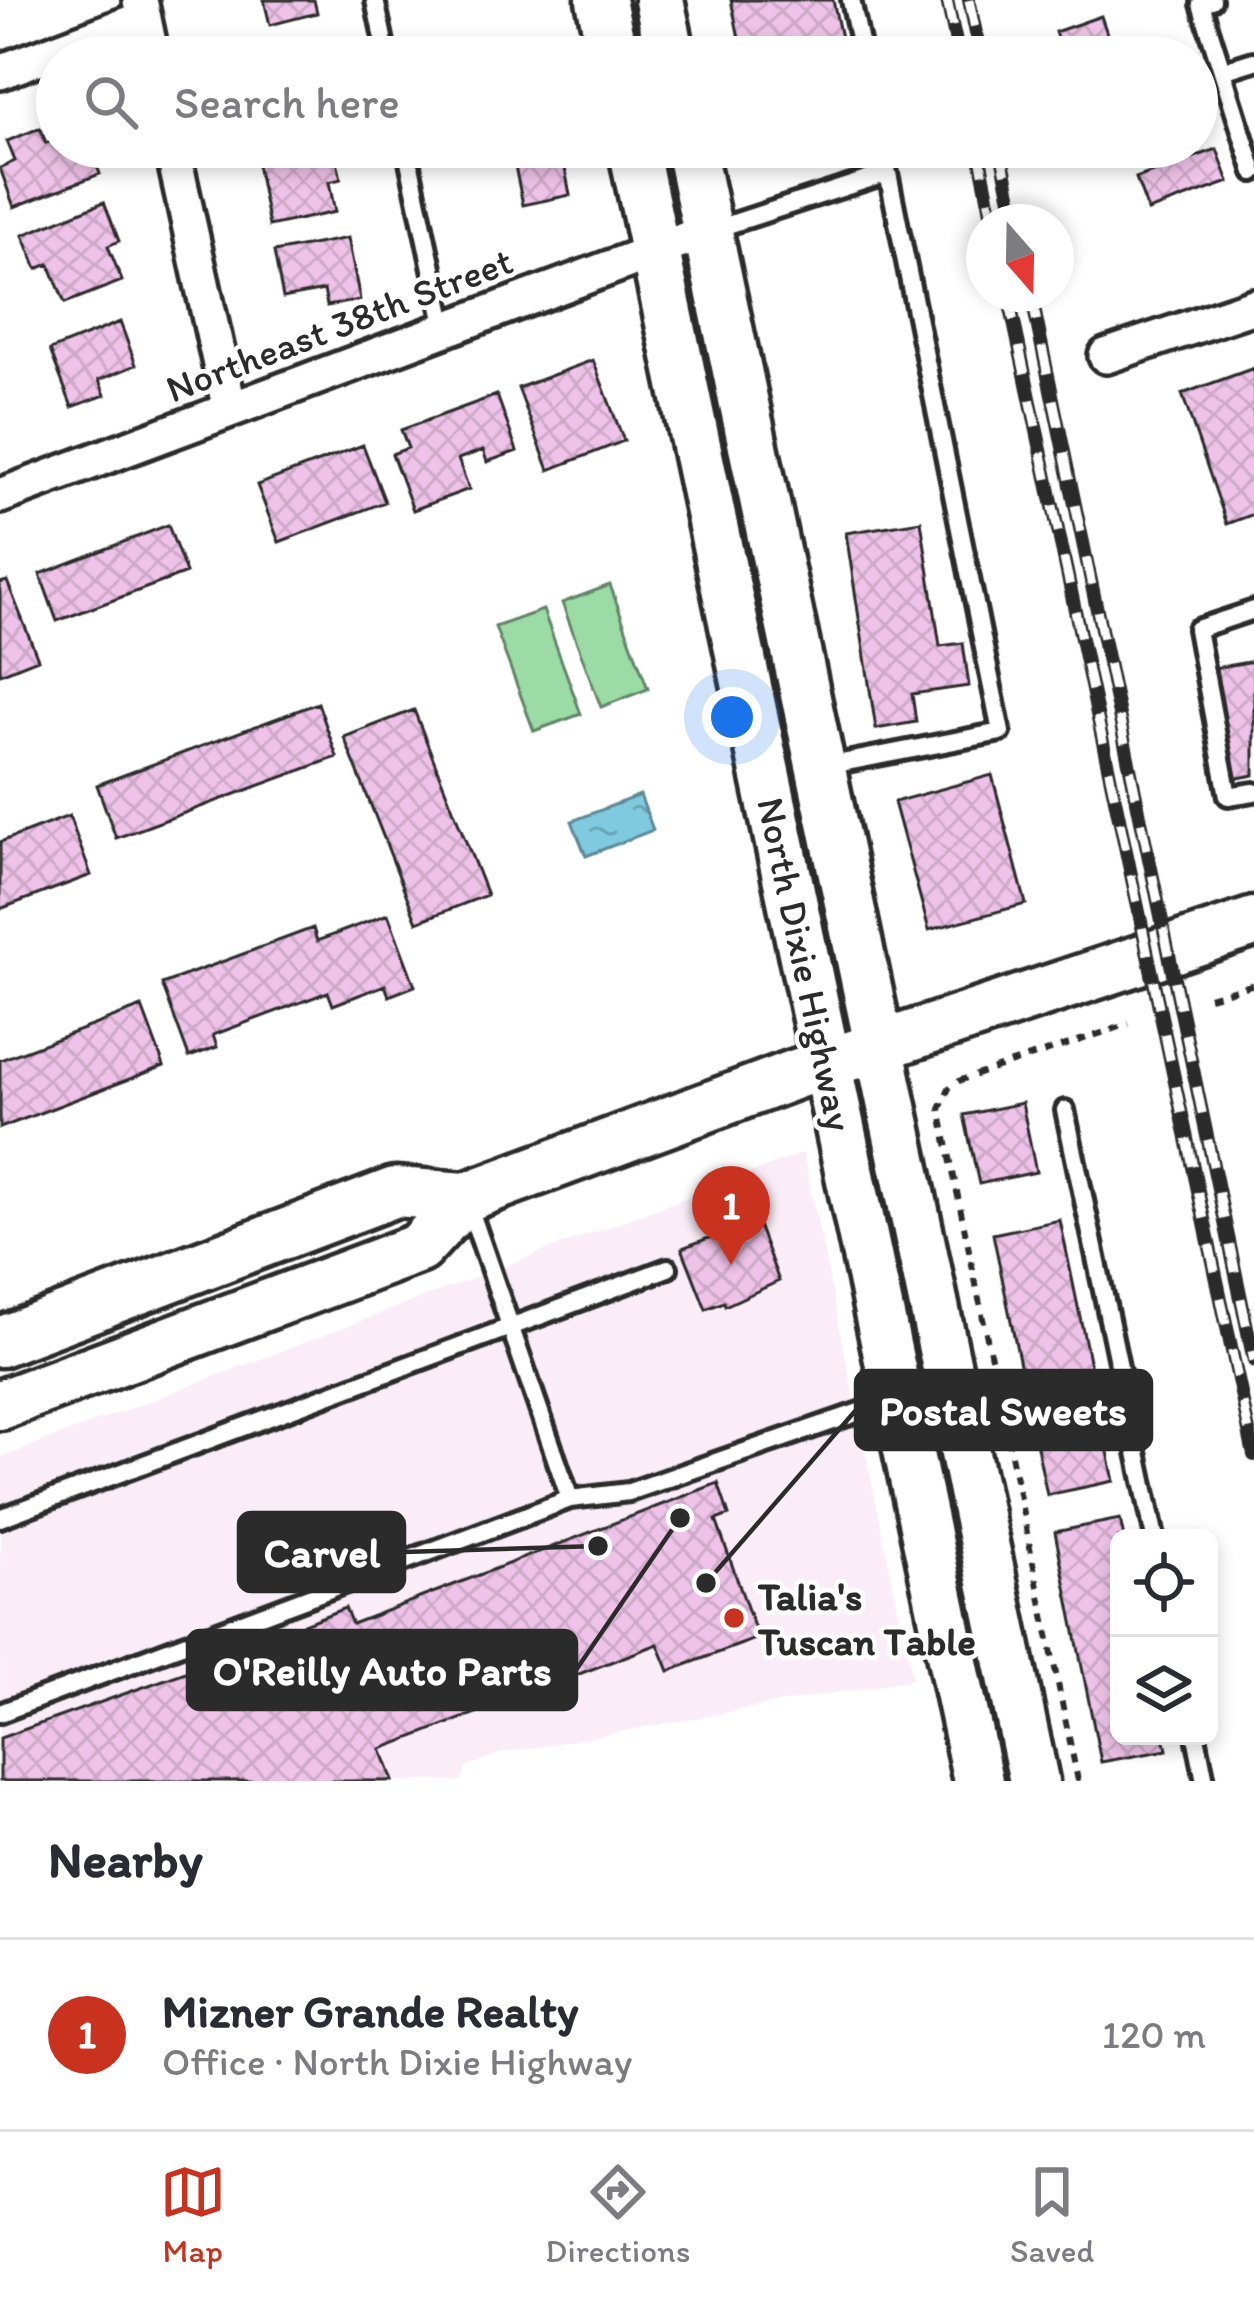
<!DOCTYPE html>
<meta charset="utf-8">
<style>
:root{--surface:#fff;--page:#f7f7f7;--text:#2b2b33;--muted:#7c7c81;--line:#e1e1e2;--accent:#c8321e}
body{margin:0;font-family:Itim,sans-serif;background:var(--page);color:var(--text)}
.controls{position:absolute;right:36px;bottom:36px;display:grid;overflow:hidden;border-radius:18px;box-shadow:0 6px 18px #0003}
.controls button{width:108px;height:108px;display:grid;place-items:center;padding:0;border:0;border-bottom:3px solid var(--line);background:var(--surface);color:var(--text);font:60px sans-serif}
.compass{position:absolute;left:966px;top:204px;width:108px;height:108px;border-radius:50%;background:var(--surface);box-shadow:0 6px 18px #0003;rotate:160deg}
.you{position:absolute;left:732px;top:717px;width:42px;height:42px;margin:-30px;border:9px solid #fff;border-radius:50%;background:#1a73e8;box-shadow:0 0 0 18px #1a73e833}
.badge{display:grid;place-items:center;width:78px;height:78px;border-radius:50%;background:var(--accent);color:#fff;font-size:39px;font-weight:700}
.pin{position:absolute;translate:-50% -99px;filter:drop-shadow(0 3px 6px #0008)}
.pin::after{content:'';position:absolute;top:63px;width:42px;height:36px;background:inherit;clip-path:polygon(0 0,100% 0,50% 100%)}
.list{margin:0;padding:0;list-style:none}
h2{display:flex;justify-content:space-between;align-items:center;height:156px;margin:0;padding:0 48px;font-size:51px}
h2 small{font-size:39px;font-weight:400;color:var(--muted)}
.list li{display:grid;grid-template-columns:78px 1fr auto;gap:36px;align-items:center;box-sizing:border-box;height:192px;padding:0 48px;border-top:3px solid var(--line)}
.list b{display:block;font-size:45px;white-space:nowrap}
.list p{margin:0;font-size:39px;white-space:nowrap;color:var(--muted)}
.list em{font-size:39px;font-style:normal;color:var(--muted)}
.icon{flex:none;width:66px;height:66px;fill:none;stroke:currentColor;stroke-width:2;stroke-linecap:round;stroke-linejoin:round}
.map{position:relative;flex:none;width:1254px;height:1781px;overflow:hidden}
.search{position:absolute;background:var(--surface);box-shadow:0 6px 18px #0003;left:36px;right:36px;top:36px;height:132px;display:flex;align-items:center;gap:30px;box-sizing:border-box;padding:0 42px;border-radius:66px;color:var(--muted);font-size:45px}
.sheet{height:348px;background:var(--surface)}
nav{display:flex;justify-content:space-around;align-items:center;box-sizing:border-box;height:168px;border-top:3px solid var(--line);background:var(--surface);font-size:33px;color:var(--muted)}
nav a{display:grid;justify-items:center;gap:6px}
nav .on{color:var(--accent)}
.map>svg:first-child{display:block}
</style>
<div class="map">
<svg width="1254" height="1781" viewBox="0 0 1254 1781">
<defs>
<pattern id="water-ripples" width="26" height="14" patternUnits="userSpaceOnUse" patternTransform="scale(3)"><rect width="26" height="14" fill="#7fcadf"/><path d="M2 4q2-2 4 0t4 0M15 11q2-2 4 0t4 0" fill="none" stroke="#68a4b5"/></pattern>
<pattern id="building-cross-hatch" width="8" height="8" patternUnits="userSpaceOnUse" patternTransform="scale(3)"><rect width="8" height="8" fill="#efc3e9"/><path d="M0 0l8 8M0 8l8-8" fill="none" stroke="#cda8c8"/></pattern>
</defs>
<rect width="100%" height="100%" fill="#fff"/>
<filter id="ink" filterUnits="userSpaceOnUse"><feTurbulence type="fractalNoise" baseFrequency=".00833" numOctaves="2"/><feDisplacementMap in="SourceGraphic" scale="24" xChannelSelector="R" yChannelSelector="G"/><feConvolveMatrix kernelMatrix="1 2 1 2 8 2 1 2 1" color-interpolation-filters="sRGB"/></filter>
<g filter="url(#ink)">
<!-- built -->
<path fill="#faedf8" d="M803 1153 913 1679 503 1753 467 1766 462 1781H0V1458Z"/>
<!-- garden -->
<path fill="#9bdca6" stroke="#638468" stroke-width="3" d="M610 585 648 689 601 707 562 603Z
M543 610 581 714 534 731 495 627Z"/>
<!-- water -->
<path fill="url(#water-ripples)" stroke="#5d8a97" stroke-width="3" d="M640 795 653 830 586 856 572 821Z"/>
<!-- building -->
<path fill="url(#building-cross-hatch)" stroke="#2b2b2b" stroke-width="3" d="M264 0H314L317 13 270 25Z
M731 0H833L845 57H743Z
M1101 16 1115 57H1063L1055 32Z
M320 40 324 57H249Z
M40 128 46 143 57 139V147H90L100 174 14 207 0 168 15 161 7 141Z
M511 147H561L570 195 523 205Z
M334 148 341 179 329 182 335 212 269 226 257 164Z
M1217 149 1229 182 1148 211 1136 178Z
M104 202 119 241 108 246 122 281 65 303 49 264 37 269 23 235Z
M348 238 360 300 327 306 324 290 283 298 274 252Z
M120 322 136 365 99 380 105 395 72 407 50 350Z
M593 360 624 441 549 470 518 388Z
M1254 368V514L1227 524 1182 394Z
M497 395 517 451 487 462 483 450 458 459 469 489 413 510 392 454 408 448 401 430Z
M363 445 385 502 279 542 257 485Z
M921 521 940 646 963 643 969 686 912 694 916 722 876 729 846 533Z
M168 525 186 573 57 621 40 574Z
M7 581 38 659 0 674V583Z
M1254 661V775L1233 779 1214 668Z
M318 703 337 757 116 838 97 785Z
M414 710 487 895 417 922 344 737Z
M992 775 1026 904 929 930 894 802Z
M69 816 91 875 0 909V842Z
M388 914 415 986 389 996 385 985 333 1005 328 992 213 1035 217 1047 189 1057 162 984 313 928 317 941Z
M142 1007 164 1066 0 1128V1060Z
M1022 1103 1036 1172 979 1184 964 1115Z
M756 1220 779 1281 725 1306 724 1302 706 1309 682 1248Z
M1060 1220 1114 1481 1047 1495 993 1234Z
M718 1483 729 1515 716 1520 758 1638 669 1671 658 1644 381 1749 393 1781H0V1738L242 1652 241 1648 345 1608 352 1624Z
M1120 1519 1124 1538H1119V1736H1164L1167 1750 1101 1762 1055 1532Z"/>
<g fill="none" stroke-linecap="round" stroke-linejoin="round">
<!-- lane casing -->
<g stroke="#2b2b2b" stroke-width="26">
<path id="lane" d="M375 0 387 57
M851 0 863 57
M1212 0 1201 4 1254 172
M1222 71 1254 61
M406 147 445 329
M709 231 888 173 882 147
M1254 610 1197 629 1228 796 1254 792
M826 766 1001 732 888 173
M1065 1110 1155 1538
M468 1204 570 1499
M0 1518 668 1268
M0 1713 570 1499 629 1492 891 1401
M1196 1736 1205 1781"/>
</g>
<!-- street casing -->
<g stroke="#2b2b2b" stroke-width="42">
<path id="street" d="M140 0 152 57
M0 72 144 18
M172 147 230 410
M1106 356 1254 306
M0 496 708 231"/>
</g>
<!-- secondary casing -->
<g stroke="#2b2b2b" stroke-width="57">
<path id="secondary" d="M601 0 613 57
M659 0 671 57
M633 147 978 1781
M690 147 1034 1781
M0 1342 395 1192 466 1197 796 1074 1254 922
M0 1405 419 1248 466 1197"/>
</g>
<!-- path -->
<path stroke="#2b2b2b" stroke-width="6" stroke-dasharray="9 9" stroke-linecap="butt" d="M1209 997 1254 984
M1078 1781 940 1109 949 1088 961 1080 1129 1024"/>
<!-- lane -->
<use href="#lane" stroke="#fff" stroke-width="16"/>
<!-- street -->
<use href="#street" stroke="#fff" stroke-width="33"/>
<!-- secondary -->
<use href="#secondary" stroke="#fff" stroke-width="48"/>
<!-- rail casing -->
<g stroke="#2b2b2b" stroke-width="14">
<path id="rail" d="M947 0 959 57
M969 0 981 57
M978 147 993 222
M1000 147 1016 222
M1008 294 1254 1455
M1031 294 1254 1361"/>
</g>
<!-- rail -->
<use href="#rail" stroke="#fff" stroke-width="9" stroke-dasharray="27" stroke-linecap="butt"/>
</g>
</g>
<!-- markers -->
<circle fill="#c8321e" stroke="#fff" stroke-width="4.5" cx="734" cy="1618" r="12"/>
<g text-anchor="middle" stroke-width="9" stroke-linejoin="round" paint-order="stroke">
<!-- street labels -->
<g font-size="39" fill="#2b2b2b" stroke="#fff">
<text transform="translate(339 324) rotate(-21)" y="14">Northeast 38th Street</text>
<text transform="translate(806 964) rotate(78)" y="14">North Dixie Highway</text>
</g>
<!-- poi labels -->
<g font-size="39" font-weight="bold" fill="#2b2b2b" stroke="#fff" text-anchor="start">
<text x="758" y="1610">Talia's<tspan x="758" dy="45">Tuscan Table</tspan></text>
</g>
</g>
<!-- callouts -->
<path fill="none" stroke="#2b2b2b" stroke-width="4.5" d="M706 1583L856 1410M598 1546L404 1552M680 1518L576 1670"/>
<g fill="#2b2b2b" stroke="#fff" stroke-width="4.5">
<circle cx="706" cy="1583" r="12"/>
<circle cx="598" cy="1546" r="12"/>
<circle cx="680" cy="1518" r="12"/>
</g>
<g fill="#2b2b2b" stroke="#2b2b2b" stroke-width="4.5">
<rect x="856" y="1371" width="295" height="78" rx="12"/>
<rect x="239" y="1513" width="165" height="78" rx="12"/>
<rect x="188" y="1631" width="388" height="78" rx="12"/>
</g>
<g font-size="42" text-anchor="middle" font-weight="bold" fill="#fff">
<text x="1003" y="1425">Postal Sweets</text>
<text x="322" y="1567">Carvel</text>
<text x="382" y="1685">O'Reilly Auto Parts</text>
</g>
</svg>
<div class="controls">
<button><svg class="icon" aria-label="locate" viewBox="0 0 24 24"><circle cx="12" cy="12" r="6"/><path d="M12 2v4M12 18v4M2 12h4M18 12h4"/></svg></button>
<button><svg class="icon" aria-label="layers" viewBox="0 0 24 24"><path d="M12 4l9 5-9 5-9-5zM3 14l9 5 9-5"/></svg></button>
</div>
<svg class="compass" viewBox="-18 -18 36 36"><path d="M0-13l5 13h-10z" fill="#e53935"/><path d="M0 13l5-13h-10z" fill="#7c7c81"/></svg>
<div class="you"></div>
<div class="pin badge" style="left:731px;top:1265px">1</div>
<div class="search"><svg class="icon" aria-label="search" viewBox="0 0 24 24"><circle cx="10" cy="10" r="6"/><path d="M15 15l6 6"/></svg>Search here</div>
</div>
<section class="sheet">
<h2>Nearby<small></small></h2>
<ul class="list">
<li><span class="badge">1</span><div><b>Mizner Grande Realty</b><p>Office · North Dixie Highway</p></div><em>120 m</em></li>
</ul>
</section>
<nav>
<a class="on"><svg class="icon" aria-label="map" viewBox="0 0 24 24"><path d="M3 6l6-2 6 2 6-2v14l-6 2-6-2-6 2zM9 4v14M15 6v14"/></svg>Map</a>
<a><svg class="icon" aria-label="directions" viewBox="0 0 24 24"><path d="M12 3l9 9-9 9-9-9zM9 14v-3h6M13 9l2 2-2 2"/></svg>Directions</a>
<a><svg class="icon" aria-label="saved" viewBox="0 0 24 24"><path d="M7 4h10v16l-5-4-5 4z"/></svg>Saved</a>
</nav>
